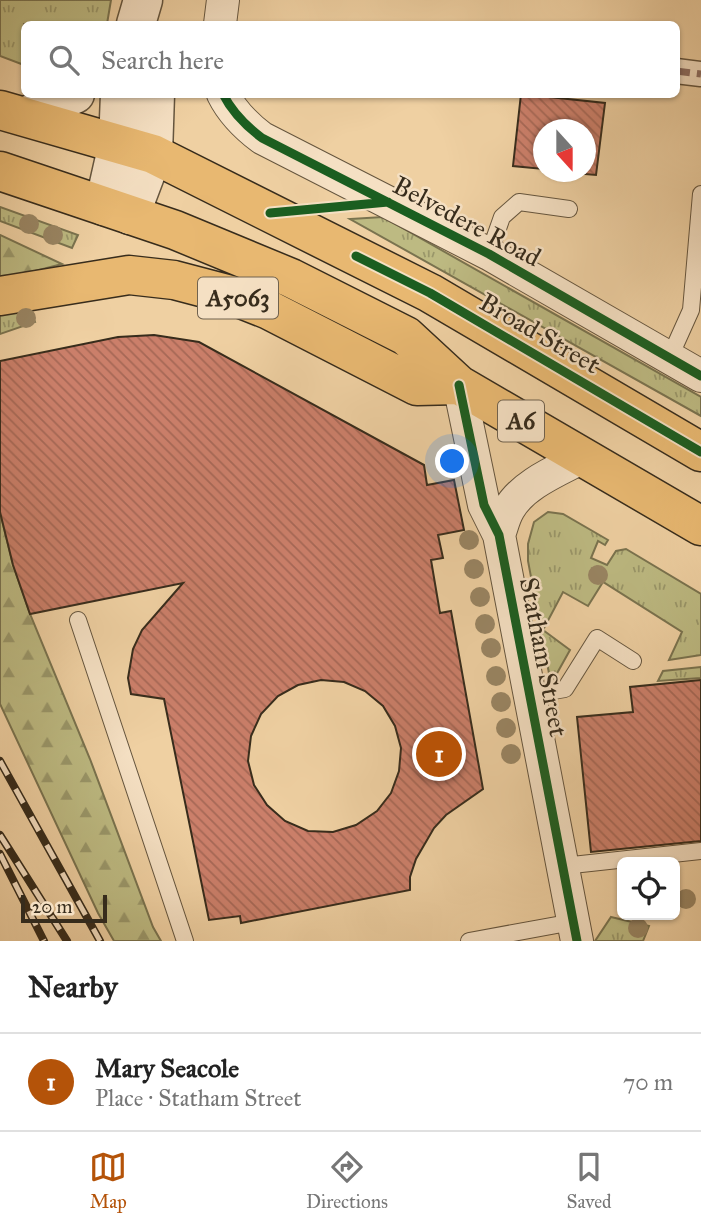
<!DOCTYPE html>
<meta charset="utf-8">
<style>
:root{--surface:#fff;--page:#f6f6f6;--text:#222;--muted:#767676;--line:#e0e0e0;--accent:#b45309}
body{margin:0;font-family:"IM FELL Great Primer",serif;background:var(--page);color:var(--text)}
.controls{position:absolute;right:21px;bottom:21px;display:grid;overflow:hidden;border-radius:10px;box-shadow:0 2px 5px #0004}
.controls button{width:63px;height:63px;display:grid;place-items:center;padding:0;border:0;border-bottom:2px solid var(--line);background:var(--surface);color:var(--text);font:35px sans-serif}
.compass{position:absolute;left:533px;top:119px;width:63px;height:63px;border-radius:50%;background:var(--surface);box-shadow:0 2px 5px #0004;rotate:159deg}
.scale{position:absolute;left:21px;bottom:18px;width:86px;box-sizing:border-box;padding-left:7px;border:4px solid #372c1c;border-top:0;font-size:19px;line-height:24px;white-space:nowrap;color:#372c1c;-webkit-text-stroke:5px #f5e0c3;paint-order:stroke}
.you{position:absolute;left:453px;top:462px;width:24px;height:24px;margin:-18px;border:5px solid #fff;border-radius:50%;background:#1a73e8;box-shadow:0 0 0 10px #1a73e833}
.badge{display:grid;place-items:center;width:46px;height:46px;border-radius:50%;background:var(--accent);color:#fff;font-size:23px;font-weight:700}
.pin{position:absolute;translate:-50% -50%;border:4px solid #fff;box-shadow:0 2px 7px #0006}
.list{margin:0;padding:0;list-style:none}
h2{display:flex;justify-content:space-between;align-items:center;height:91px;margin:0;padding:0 28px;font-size:30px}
h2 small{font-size:23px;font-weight:400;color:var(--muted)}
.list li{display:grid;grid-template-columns:46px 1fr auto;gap:21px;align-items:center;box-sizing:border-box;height:98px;padding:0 28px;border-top:2px solid var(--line)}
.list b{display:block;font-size:26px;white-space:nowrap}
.list p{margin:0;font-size:23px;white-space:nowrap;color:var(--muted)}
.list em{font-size:23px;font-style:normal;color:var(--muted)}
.icon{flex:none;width:38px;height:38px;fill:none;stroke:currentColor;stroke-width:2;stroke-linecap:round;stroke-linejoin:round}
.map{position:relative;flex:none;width:701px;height:941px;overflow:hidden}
.search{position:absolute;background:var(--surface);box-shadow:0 2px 5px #0004;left:21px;right:21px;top:21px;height:77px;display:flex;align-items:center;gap:18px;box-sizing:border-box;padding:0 24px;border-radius:10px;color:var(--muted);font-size:26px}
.sheet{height:189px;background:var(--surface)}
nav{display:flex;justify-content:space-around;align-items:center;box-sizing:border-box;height:98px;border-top:2px solid var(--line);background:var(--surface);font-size:19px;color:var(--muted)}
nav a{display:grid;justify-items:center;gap:4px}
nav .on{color:var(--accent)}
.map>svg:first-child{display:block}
</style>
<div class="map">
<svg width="701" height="941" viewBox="0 0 701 941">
<defs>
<pattern id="grass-tufts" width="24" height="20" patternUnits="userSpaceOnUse" patternTransform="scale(1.75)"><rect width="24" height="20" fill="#bdba82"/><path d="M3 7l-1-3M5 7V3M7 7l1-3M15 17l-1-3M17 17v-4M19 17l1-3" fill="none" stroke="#9a976a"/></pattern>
<pattern id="forest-firs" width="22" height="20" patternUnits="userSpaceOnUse" patternTransform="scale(1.75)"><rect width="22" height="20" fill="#bdba82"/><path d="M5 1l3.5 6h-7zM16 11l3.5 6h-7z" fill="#9a976a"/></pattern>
<pattern id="building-back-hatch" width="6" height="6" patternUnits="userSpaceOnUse" patternTransform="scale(1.75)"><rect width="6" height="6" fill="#cb7f6a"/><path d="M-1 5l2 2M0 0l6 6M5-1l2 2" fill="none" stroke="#a66856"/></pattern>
</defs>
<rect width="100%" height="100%" fill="#efd0a2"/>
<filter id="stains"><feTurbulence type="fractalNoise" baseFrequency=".00286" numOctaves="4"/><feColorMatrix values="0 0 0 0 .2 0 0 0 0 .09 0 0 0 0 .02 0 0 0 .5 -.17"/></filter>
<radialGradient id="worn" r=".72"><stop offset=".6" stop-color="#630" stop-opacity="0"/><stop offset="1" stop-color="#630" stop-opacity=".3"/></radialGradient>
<!-- grass -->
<path fill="url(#grass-tufts)" stroke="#7a734f" stroke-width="2" d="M0 0H111L107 24H24V65L0 56Z
M0 207 78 235 72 248 0 221Z
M383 217 701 397V416L350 219Z
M30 311 35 322 0 334V314Z
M548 512 563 514 608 540 605 545 598 541 591 558 607 565 616 551 626 549 701 594V655L669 660 682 632 603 582 588 606 563 592 543 630 570 650 551 684 528 561V544L534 522Z
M701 667V678L658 681 663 671Z
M611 917 649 926 643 941H595Z"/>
<!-- forest -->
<path fill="url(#forest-firs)" stroke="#7a734f" stroke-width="2" d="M0 235 62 264 20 275 0 276Z
M0 512 13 565 30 614 90 759 153 927 161 941H114L98 913 0 704Z"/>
<!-- building -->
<path fill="url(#building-back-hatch)" stroke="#372c1c" stroke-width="2" fill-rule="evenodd" d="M521 94 605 103 596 175 561 172H585V130H543V169L513 166Z
M154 335 199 342 424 465 427 485 454 480 464 530 438 535 443 558 431 560 440 613 451 611 483 789 446 815 434 828 416 859 410 877V890L241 923 240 916 209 920 164 699 131 694 128 678 133 649 142 630 183 583 30 614 13 565 0 512V361L118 337ZM321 680 344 682 365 691 383 706 395 726 401 748 399 771 391 793 377 811 356 825 333 832 308 831 285 821 267 805 254 785 248 761 251 736 261 714 278 696 298 685Z
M701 680V841L591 852 577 717 633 712 630 687Z"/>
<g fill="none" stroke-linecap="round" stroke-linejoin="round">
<!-- service casing -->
<g stroke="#65553e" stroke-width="18">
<path id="service" d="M489 254 502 217 519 202 569 209
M669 359 691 310 701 194
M78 620 185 941
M531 695 565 689 597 638 633 661
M563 866 701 851
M469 941 573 922"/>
</g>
<!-- pedestrian casing -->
<g stroke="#65553e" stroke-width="27">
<path id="pedestrian" d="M676 71 701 74"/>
</g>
<!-- minor casing -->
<g stroke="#65553e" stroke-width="34">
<path id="minor" d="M220 24 223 0
M223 94C232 112 246 126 262 138L489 254 701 376
M459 385 484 505 499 535 577 941
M499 535C502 527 504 517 509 509 523 484 559 470 583 457"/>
</g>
<!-- tertiary casing -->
<g stroke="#65553e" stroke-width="41">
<path id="tertiary" d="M136 24 143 0
M26 116 75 94
M104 206 118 144 120 94
M130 215 153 154 155 94"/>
</g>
<!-- trunk casing -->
<g stroke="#372c1c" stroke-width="41">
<path id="trunk" d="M0 110 153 154 430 293 701 452
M0 171 175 230 291 278 406 336 459 385 701 526
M0 296 129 275 174 280 231 295 269 310 417 386 459 385"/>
</g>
<!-- service -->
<use href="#service" stroke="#f5e0c3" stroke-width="16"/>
<!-- pedestrian -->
<use href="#pedestrian" stroke="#f5e0c3" stroke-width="24"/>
<!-- minor -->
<use href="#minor" stroke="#f5e0c3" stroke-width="32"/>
<!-- tertiary -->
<use href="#tertiary" stroke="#f5e0c3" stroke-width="38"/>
<!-- trunk -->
<use href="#trunk" stroke="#e8b871" stroke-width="38"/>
<!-- rail casing -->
<g stroke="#372c1c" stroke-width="8">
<path id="rail" d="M0 761 100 941
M0 835 67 941
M0 854 44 941"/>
</g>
<!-- rail -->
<use href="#rail" stroke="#f5e0c3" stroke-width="5" stroke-dasharray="16" stroke-linecap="butt"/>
<!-- quiet -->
<path stroke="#8d6e63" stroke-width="7" stroke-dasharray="14 7" stroke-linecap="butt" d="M676 71 701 74"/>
<!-- cycleway casing -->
<g stroke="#f5e0c3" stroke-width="13">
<path id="cycleway" d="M223 94C232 112 246 126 262 138L489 254 701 376
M270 213 388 202
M356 256 430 293 701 452
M459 385 484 505 499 535 577 941"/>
</g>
<!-- cycleway -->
<use href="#cycleway" stroke="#1b5e20" stroke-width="9"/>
</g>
<!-- trees -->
<g fill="#998563">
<circle cx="29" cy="224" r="10"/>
<circle cx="53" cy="235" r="10"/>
<circle cx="26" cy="318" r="10"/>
<circle cx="469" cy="540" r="10"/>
<circle cx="474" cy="569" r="10"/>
<circle cx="598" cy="575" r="10"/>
<circle cx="480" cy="597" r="10"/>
<circle cx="485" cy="624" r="10"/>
<circle cx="491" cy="648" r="10"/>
<circle cx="496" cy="676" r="10"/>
<circle cx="501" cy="702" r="10"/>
<circle cx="506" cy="728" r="10"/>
<circle cx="511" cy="754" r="10"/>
<circle cx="686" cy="899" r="10"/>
<circle cx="638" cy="928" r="10"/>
</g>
<g text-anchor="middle" stroke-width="5" stroke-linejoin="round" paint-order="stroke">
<!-- shield labels -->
<g fill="#f5e0c3" stroke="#70624e" stroke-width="2">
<rect x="198" y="277.5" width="80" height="41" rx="5"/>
<rect x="498" y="400.5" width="46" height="41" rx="5"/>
</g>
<g font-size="24" font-weight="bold" fill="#372c1c">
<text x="238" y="306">A5063</text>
<text x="521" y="429">A6</text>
</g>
<!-- street labels -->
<g font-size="26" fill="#372c1c" stroke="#f5e0c3">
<text transform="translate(467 221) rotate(28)" y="9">Belvedere Road</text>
<text transform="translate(540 333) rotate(30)" y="9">Broad Street</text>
<text transform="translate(544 657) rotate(79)" y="9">Statham Street</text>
</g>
</g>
<rect width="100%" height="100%" filter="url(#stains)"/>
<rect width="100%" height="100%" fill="url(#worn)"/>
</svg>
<div class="controls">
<button><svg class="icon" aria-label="locate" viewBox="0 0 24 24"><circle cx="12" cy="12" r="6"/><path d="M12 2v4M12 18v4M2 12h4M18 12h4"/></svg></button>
</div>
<svg class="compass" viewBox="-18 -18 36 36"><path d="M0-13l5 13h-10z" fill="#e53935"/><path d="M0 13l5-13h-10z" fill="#767676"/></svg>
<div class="scale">20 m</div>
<div class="you"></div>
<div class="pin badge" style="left:439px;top:754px">1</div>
<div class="search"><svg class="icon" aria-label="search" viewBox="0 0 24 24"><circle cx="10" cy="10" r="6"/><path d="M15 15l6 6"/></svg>Search here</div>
</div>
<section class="sheet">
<h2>Nearby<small></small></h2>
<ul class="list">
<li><span class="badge">1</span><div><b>Mary Seacole</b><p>Place · Statham Street</p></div><em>70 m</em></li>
</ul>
</section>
<nav>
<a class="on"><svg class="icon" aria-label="map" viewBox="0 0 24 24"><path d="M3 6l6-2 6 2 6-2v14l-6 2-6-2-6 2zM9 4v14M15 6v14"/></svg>Map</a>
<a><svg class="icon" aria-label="directions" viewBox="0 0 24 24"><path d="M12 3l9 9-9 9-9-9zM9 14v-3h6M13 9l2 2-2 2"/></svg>Directions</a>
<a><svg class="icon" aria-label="saved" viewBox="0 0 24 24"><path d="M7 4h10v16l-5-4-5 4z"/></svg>Saved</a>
</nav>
